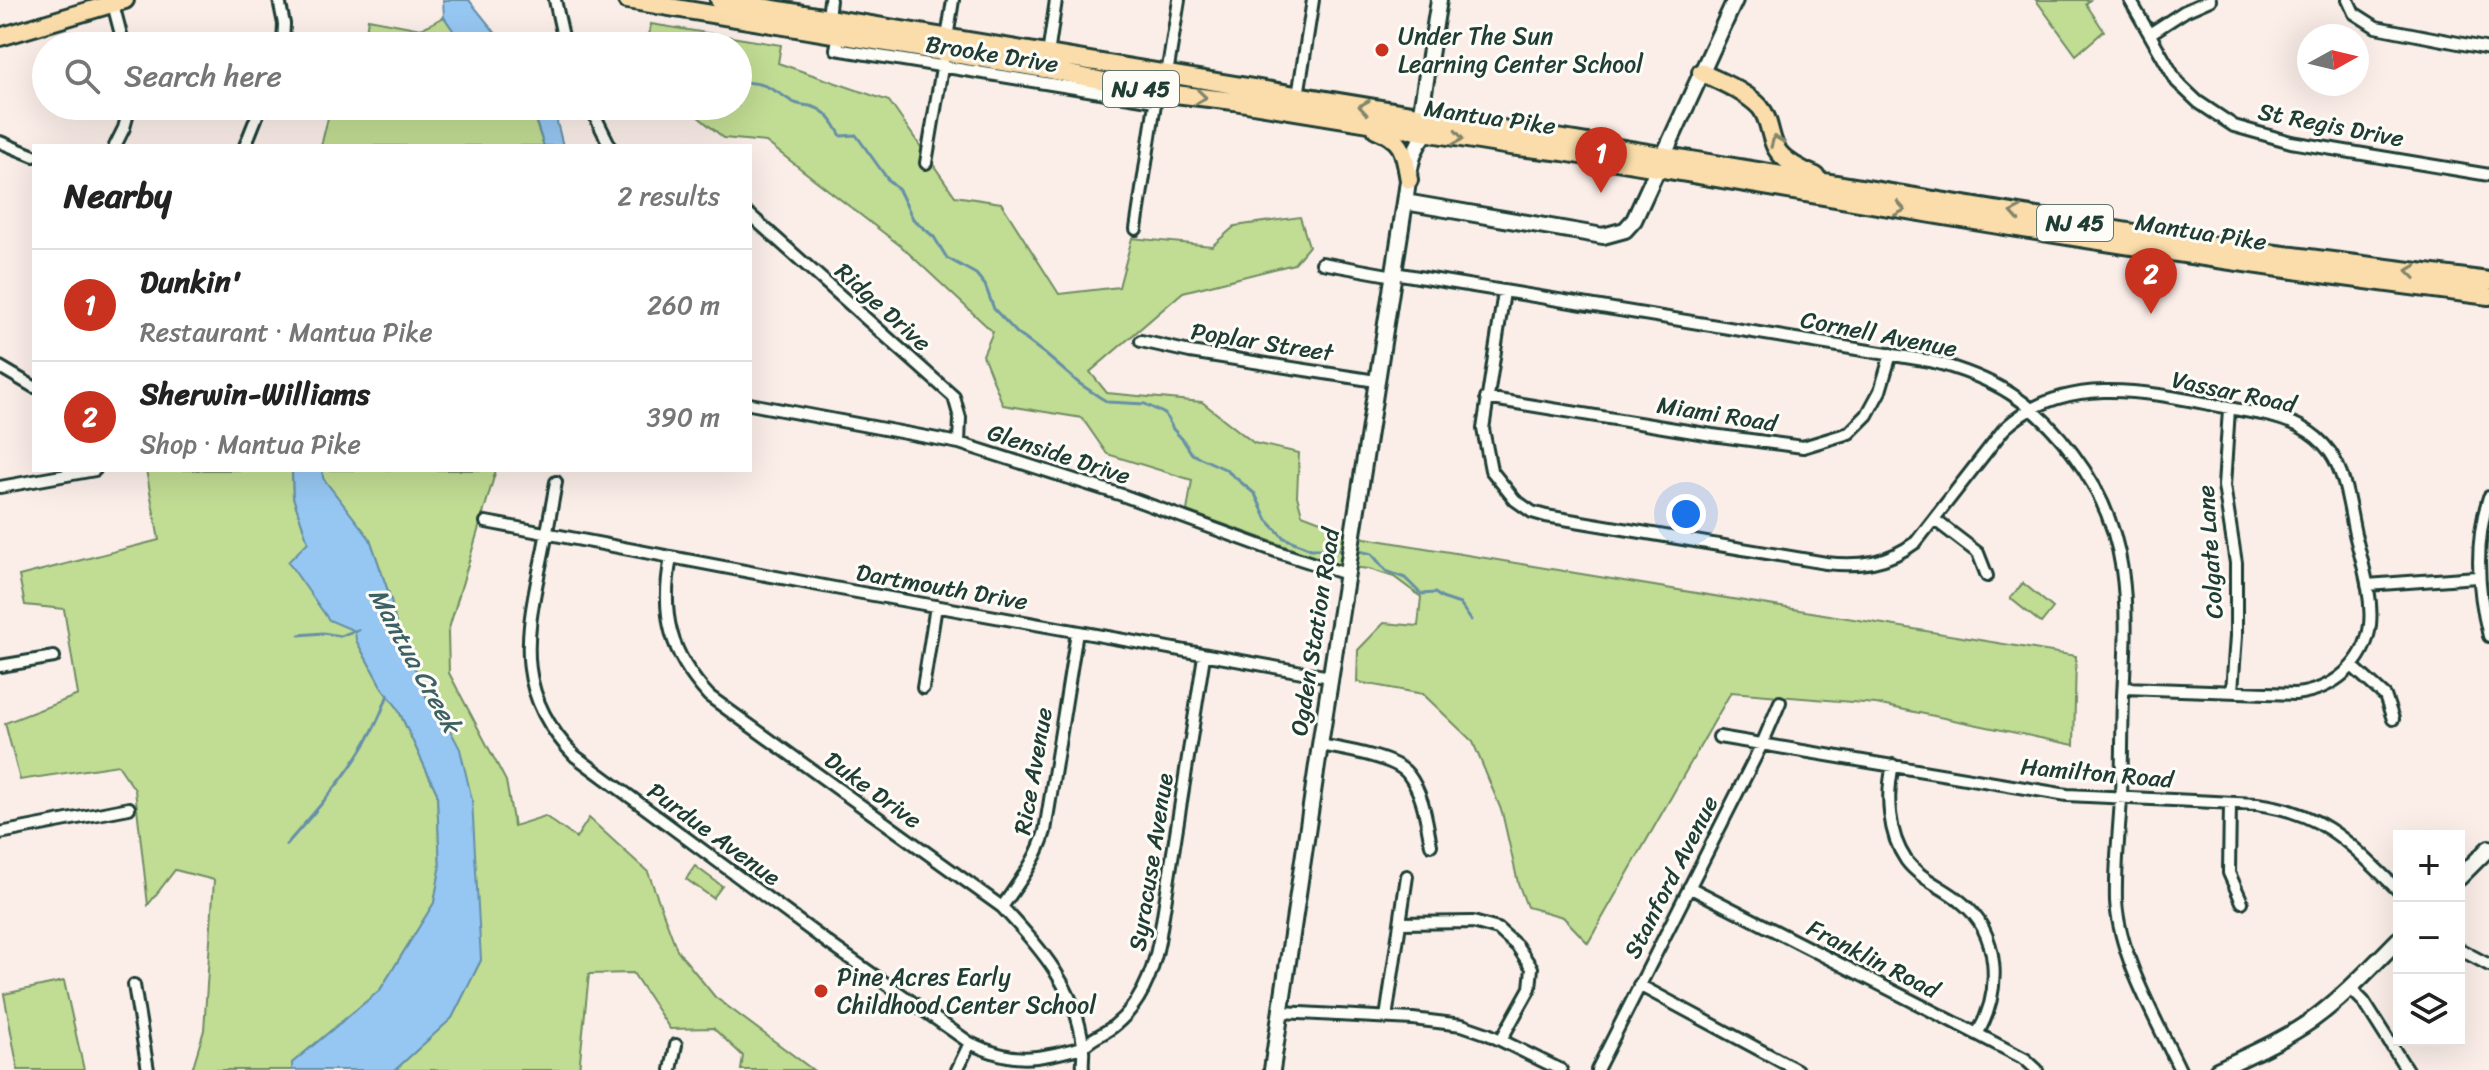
<!DOCTYPE html>
<meta charset="utf-8">
<style>
:root{--surface:#fff;--page:#f6f6f6;--text:#222;--muted:#767676;--line:#e0e0e0;--accent:#c8321e}
body{margin:0;font-family:Sriracha,sans-serif;background:var(--page);color:var(--text)}
.controls{position:absolute;right:24px;bottom:24px;display:grid;overflow:hidden;border-radius:0px;box-shadow:0 8px 32px #0002}
.controls button{width:72px;height:72px;display:grid;place-items:center;padding:0;border:0;border-bottom:2px solid var(--line);background:var(--surface);color:var(--text);font:40px sans-serif}
.compass{position:absolute;left:2297px;top:24px;width:72px;height:72px;border-radius:50%;background:var(--surface);box-shadow:0 8px 32px #0002;rotate:82deg}
.you{position:absolute;left:1686px;top:514px;width:28px;height:28px;margin:-20px;border:6px solid #fff;border-radius:50%;background:#1a73e8;box-shadow:0 0 0 12px #1a73e833}
.badge{display:grid;place-items:center;width:52px;height:52px;border-radius:50%;background:var(--accent);color:#fff;font-size:26px;font-weight:700}
.pin{position:absolute;translate:-50% -66px;filter:drop-shadow(0 2px 4px #0008)}
.pin::after{content:'';position:absolute;top:42px;width:28px;height:24px;background:inherit;clip-path:polygon(0 0,100% 0,50% 100%)}
.list{margin:0;padding:0;list-style:none}
h2{display:flex;justify-content:space-between;align-items:center;height:104px;margin:0;padding:0 32px;font-size:34px}
h2 small{font-size:26px;font-weight:400;color:var(--muted)}
.list li{display:grid;grid-template-columns:52px 1fr auto;gap:24px;align-items:center;box-sizing:border-box;height:112px;padding:0 32px;border-top:2px solid var(--line)}
.list b{display:block;font-size:30px;white-space:nowrap}
.list p{margin:0;font-size:26px;white-space:nowrap;color:var(--muted)}
.list em{font-size:26px;font-style:normal;color:var(--muted)}
.icon{flex:none;width:44px;height:44px;fill:none;stroke:currentColor;stroke-width:2;stroke-linecap:round;stroke-linejoin:round}
.map{position:relative;flex:none;width:2489px;height:1070px;overflow:hidden}
.search{position:absolute;background:var(--surface);box-shadow:0 8px 32px #0002;left:32px;top:32px;width:720px;height:88px;display:flex;align-items:center;gap:20px;box-sizing:border-box;padding:0 28px;border-radius:44px;color:var(--muted);font-size:30px}
.panel{position:absolute;background:var(--surface);box-shadow:0 8px 32px #0002;left:32px;top:144px;width:720px;height:328px;border-radius:0px}
.map>svg:first-child{display:block}
</style>
<div class="map">
<svg width="2489" height="1070" viewBox="0 0 2489 1070">
<rect width="100%" height="100%" fill="#fbeee9"/>
<filter id="ink" filterUnits="userSpaceOnUse"><feTurbulence type="fractalNoise" baseFrequency=".0125" numOctaves="2"/><feDisplacementMap in="SourceGraphic" scale="16" xChannelSelector="R" yChannelSelector="G"/><feConvolveMatrix kernelMatrix="1 2 1 2 8 2 1 2 1" color-interpolation-filters="sRGB"/></filter>
<g filter="url(#ink)">
<!-- green -->
<path fill="#c1dc93" stroke="#708c64" stroke-width="2" d="M2036 0H2090L2086 4 2104 31 2076 55Z
M444 17 464 46H364L368 19 421 29Z
M651 24 781 45 778 63 889 101 955 196 1001 203 1059 294 1119 287 1132 238 1212 246 1235 226 1300 217 1309 246 1294 264 1183 292 1090 372 1107 393 1202 402 1254 443 1299 453 1297 496 1302 514 1365 538 2076 656 2074 745 1876 704 1731 692 1588 943 1563 917 1527 907 1518 883 1502 812 1473 742 1423 694 1357 682 1358 650 1384 623 1418 626 1421 597 1394 577 1369 569 1340 566 1187 511 1192 480 1107 454 1082 418 1003 405 983 355 993 332 902 247 766 142 724 138 685 106H738V46H647Z
M353 106H530L544 146H321L330 110 351 113Z
M146 470H292L293 497 308 542 350 628 356 631V640L381 686 397 707 437 793 440 870 434 903 380 990 292 1063V1070H192L204 1030 214 880 175 870 148 905 135 790 118 765 20 780 5 723 78 695 64 609 25 605 19 576 159 540Z
M323 470H496L448 632 449 673 506 781 514 826 545 816 576 838 589 818 648 872 677 950 715 997 813 1070H741L743 1056 713 1028 670 1029 633 973 589 974 579 1070H395L452 1018 481 960 427 700 418 672 402 655 391 600 370 539 322 478Z
M2023 583 2053 608 2041 623 2010 598Z
M695 866 722 886 713 898 686 879Z
M64 981 84 1070H18L4 994Z"/>
<!-- water -->
<path fill="#96c7f2" stroke="#6690a6" stroke-width="2" d="M443 0H469L506 46H464L444 17Z
M531 106H553L563 146H544Z
M292 470H323V478L370 539 391 600 402 655 418 672 427 700 438 707 460 749 472 800 481 960 452 1018 395 1070H292V1063L380 990 434 903 440 870 437 793 397 707 381 686 356 640 355 631 329 620 288 562 308 542 293 497Z"/>
<g fill="none" stroke-linecap="round" stroke-linejoin="round">
<!-- stream -->
<path stroke="#6690a6" stroke-width="3" d="M738 83C761 80 773 89 791 101 797 105 803 105 810 106 826 109 834 123 841 136L856 135 889 181 899 190 913 219 934 237 947 258 976 274 985 285 994 309 1017 333 1045 354 1080 384 1101 398 1108 402 1145 404 1165 414 1173 429 1183 440 1192 454 1225 469 1255 494 1267 520 1284 538 1311 549H1344
M1355 550 1372 554 1386 571 1405 578 1421 594 1435 593 1442 598 1460 604 1471 620
M299 635 323 633 340 636 358 630
M286 845C326 799 369 753 388 694"/>
<!-- street casing -->
<g stroke="#1f3d34" stroke-width="16">
<path id="street" d="M279 0 284 24 283 46
M555 0 565 46
M2130 0 2177 82 2198 102 2234 126 2291 142 2489 175
M2348 0 2354 13 2376 27 2489 49
M113 4 124 46
M828 18 830 0
M2151 33 2185 11 2210 0
M839 34 836 49 1155 101
M947 38 953 0
M1048 55 1056 0
M1167 74 1179 0
M1298 96 1313 0
M590 106 610 146
M0 142 34 156
M115 146 124 128 130 106
M245 146 261 106
M926 163 943 62
M750 215 954 397 960 418 959 443
M1136 229 1156 97
M1322 263 1394 276
M1394 273 1930 361C1993 377 2034 401 2073 454 2132 532 2128 604 2123 696 2122 730 2122 764 2121 799 2119 832 2115 867 2116 901 2119 956 2157 1021 2180 1070
M1504 292 1483 429 1491 470 1515 500 1532 512 1546 516 1826 563C1860 567 1888 563 1916 542L2004 429C2075 362 2178 401 2262 414 2290 420 2313 429 2330 452 2346 475 2349 507 2355 534 2362 563 2373 595 2370 625 2365 664 2333 690 2295 694L2124 688
M1141 341 1190 352 1376 381
M0 367 34 387
M1486 398 1712 435 1803 447 1849 433 1867 415 1880 391 1891 354
M750 404 959 443 1122 495 1281 553 1346 574
M2229 409 2224 486 2236 563V636L2232 691
M556 482C551 510 546 539 540 567 524 642 517 697 575 756L831 945 970 1043C1016 1065 1036 1059 1083 1047 1092 1037 1105 1034 1115 1025 1141 1004 1153 973 1159 941L1204 656
M0 487 95 470
M2489 497C2474 543 2477 589 2489 636
M1935 520 1978 553 1987 576
M486 522 840 589 1330 677
M671 558C660 614 670 654 709 696L1002 907C1040 947 1076 988 1083 1045 1084 1053 1082 1062 1083 1070
M2367 585 2477 577
M0 666 54 657
M2352 666 2385 696 2393 719
M923 688 936 606
M1719 737 2067 795 2257 804C2326 813 2351 845 2399 891
M1320 745C1341 749 1395 757 1408 774 1424 795 1426 820 1431 845
M1893 765C1886 795 1888 834 1906 860 1920 879 1943 887 1960 901 2001 933 2002 993 1977 1034
M2230 803 2229 873 2242 902
M0 833 129 808
M1689 887 1977 1034 2025 1059 2037 1070
M1002 907C1019 882 1037 860 1045 831L1077 632
M1400 923 1473 922 1498 929 1517 946 1532 968 1530 988 1501 1040
M2459 949 2489 965
M134 985 148 1070
M1639 985 1797 1070
M2350 988 2364 1002 2407 1070
M1281 1012 1413 1019 1462 1025 1488 1034 1561 1070
M1386 1018 1407 876
M671 1070 676 1045
M957 1070 970 1043
M1597 1070 1763 742 1780 702"/>
</g>
<!-- secondary casing -->
<g stroke="#1f3d34" stroke-width="20">
<path id="secondary" d="M1420 117 1439 0
M1405 202 1603 236 1625 230 1634 220 1735 0
M2459 878 2489 848
M1272 1070 1320 745 1405 202C1409 178 1409 150 1427 133
M2217 1070C2249 1055 2282 1041 2312 1020 2344 997 2371 967 2399 939"/>
</g>
<!-- primary casing -->
<g stroke="#1f3d34" stroke-width="22">
<path id="primary" d="M627 0 1045 69 1158 92 1234 101 1510 146 1563 152C1871 204 2179 258 2489 296
M719 0 2207 245 2489 281
M0 37 125 0
M1701 72C1720 82 1745 91 1760 107 1770 119 1769 135 1776 148 1783 161 1803 171 1816 176
M1376 129C1404 140 1404 152 1409 180"/>
</g>
<!-- street -->
<use href="#street" stroke="#fdfcf7" stroke-width="10"/>
<!-- secondary -->
<use href="#secondary" stroke="#fdfcf7" stroke-width="14"/>
<!-- primary -->
<use href="#primary" stroke="#faddab" stroke-width="16"/>
</g>
<!-- one-way arrows -->
<defs><path id="oneway-chevron" d="M-2-3.5L2.5 0L-2 3.5" fill="none" stroke-width="1.6" stroke-linecap="round" stroke-linejoin="round" transform="scale(2)"/></defs>
<g stroke="#82856a">
<use href="#oneway-chevron" transform="translate(1201 97) rotate(6)"/>
<use href="#oneway-chevron" transform="translate(1364 107) rotate(-171)"/>
<use href="#oneway-chevron" transform="translate(1458 138) rotate(9)"/>
<use href="#oneway-chevron" transform="translate(1776 141) rotate(-112)"/>
<use href="#oneway-chevron" transform="translate(1900 209) rotate(10)"/>
<use href="#oneway-chevron" transform="translate(2016 213) rotate(-170)"/>
<use href="#oneway-chevron" transform="translate(2412 271) rotate(-173)"/>
</g>
</g>
<!-- markers -->
<g fill="#c8321e" stroke="#fdfcf7" stroke-width="3">
<circle cx="1382" cy="50" r="8"/>
<circle cx="821" cy="991" r="8"/>
</g>
<g text-anchor="middle" stroke-width="6" stroke-linejoin="round" paint-order="stroke">
<!-- shield labels -->
<g fill="#fdfcf7" stroke="#62766e" stroke-width="2">
<rect x="1103" y="71" width="76" height="36" rx="6"/>
<rect x="2037" y="205" width="76" height="36" rx="6"/>
</g>
<g font-size="22" font-weight="bold" fill="#1f3d34">
<text x="1141" y="97">NJ 45</text>
<text x="2075" y="231">NJ 45</text>
</g>
<!-- poi labels -->
<g font-size="24" fill="#1f3d34" stroke="#fdfcf7" text-anchor="start">
<text x="1398" y="44">Under The Sun<tspan x="1398" dy="28">Learning Center School</tspan></text>
<text x="837" y="985">Pine Acres Early<tspan x="837" dy="28">Childhood Center School</tspan></text>
</g>
<!-- street labels -->
<g font-size="24" fill="#1f3d34" stroke="#fdfcf7">
<text transform="translate(992 54) rotate(9)" y="8">Brooke Drive</text>
<text transform="translate(1490 117) rotate(8)" y="8">Mantua Pike</text>
<text transform="translate(2331 125) rotate(11)" y="8">St Regis Drive</text>
<text transform="translate(2201 232) rotate(9)" y="8">Mantua Pike</text>
<text transform="translate(883 307) rotate(42)" y="8">Ridge Drive</text>
<text transform="translate(1879 334) rotate(11)" y="8">Cornell Avenue</text>
<text transform="translate(1262 342) rotate(9)" y="8">Poplar Street</text>
<text transform="translate(2234 392) rotate(12)" y="8">Vassar Road</text>
<text transform="translate(1717 414) rotate(9)" y="8">Miami Road</text>
<text transform="translate(1059 454) rotate(18)" y="8">Glenside Drive</text>
<text transform="translate(2210 552) rotate(-94)" y="8">Colgate Lane</text>
<text transform="translate(942 587) rotate(10)" y="8">Dartmouth Drive</text>
<text transform="translate(1315 632) rotate(-81)" y="8">Ogden Station Road</text>
<text transform="translate(1033 771) rotate(-80)" y="8">Rice Avenue</text>
<text transform="translate(2097 773) rotate(5)" y="8">Hamilton Road</text>
<text transform="translate(873 790) rotate(36)" y="8">Duke Drive</text>
<text transform="translate(714 834) rotate(36)" y="8">Purdue Avenue</text>
<text transform="translate(1151 862) rotate(-81)" y="8">Syracuse Avenue</text>
<text transform="translate(1671 877) rotate(-63)" y="8">Stanford Avenue</text>
<text transform="translate(1873 959) rotate(27)" y="8">Franklin Road</text>
</g>
<!-- water labels -->
<g font-size="26" font-style="italic" fill="#3d6064" stroke="#fdfcf7">
<text transform="translate(415 660) rotate(61)" y="9">Mantua Creek</text>
</g>
</g>
</svg>
<div class="controls">
<button>+</button>
<button>−</button>
<button><svg class="icon" aria-label="layers" viewBox="0 0 24 24"><path d="M12 4l9 5-9 5-9-5zM3 14l9 5 9-5"/></svg></button>
</div>
<svg class="compass" viewBox="-18 -18 36 36"><path d="M0-13l5 13h-10z" fill="#e53935"/><path d="M0 13l5-13h-10z" fill="#767676"/></svg>
<div class="you"></div>
<div class="pin badge" style="left:1601px;top:193px">1</div>
<div class="pin badge" style="left:2151px;top:314px">2</div>
<div class="search"><svg class="icon" aria-label="search" viewBox="0 0 24 24"><circle cx="10" cy="10" r="6"/><path d="M15 15l6 6"/></svg>Search here</div>
<section class="panel">
<h2>Nearby<small>2 results</small></h2>
<ul class="list">
<li><span class="badge">1</span><div><b>Dunkin'</b><p>Restaurant · Mantua Pike</p></div><em>260 m</em></li>
<li><span class="badge">2</span><div><b>Sherwin-Williams</b><p>Shop · Mantua Pike</p></div><em>390 m</em></li>
</ul>
</section>
</div>
